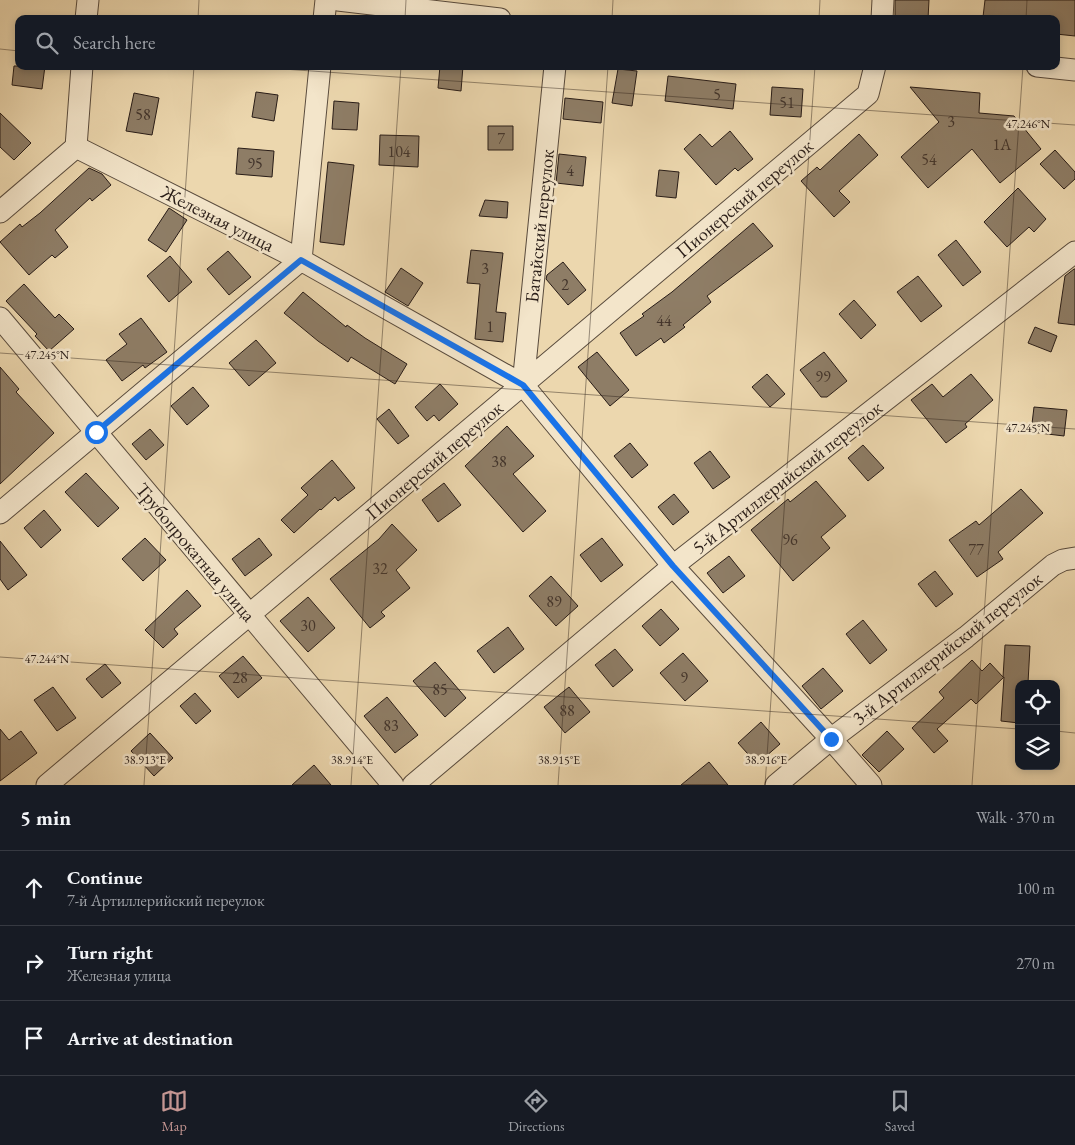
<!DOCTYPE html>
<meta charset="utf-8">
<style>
:root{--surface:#171b24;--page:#242831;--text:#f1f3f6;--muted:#9ea1a6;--line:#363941;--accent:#c59692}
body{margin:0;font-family:"EB Garamond",serif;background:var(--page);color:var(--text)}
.controls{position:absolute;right:15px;bottom:15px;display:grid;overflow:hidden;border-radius:10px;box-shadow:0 2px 8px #0003}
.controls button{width:45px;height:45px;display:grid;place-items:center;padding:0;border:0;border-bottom:1px solid var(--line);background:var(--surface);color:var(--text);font:25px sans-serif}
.stop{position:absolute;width:15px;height:15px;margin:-11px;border:4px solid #1a73e8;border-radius:50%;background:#fff}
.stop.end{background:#1a73e8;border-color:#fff;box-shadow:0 1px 5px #0008}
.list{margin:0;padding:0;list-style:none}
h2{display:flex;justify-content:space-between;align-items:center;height:65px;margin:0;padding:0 20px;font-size:21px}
h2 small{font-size:16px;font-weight:400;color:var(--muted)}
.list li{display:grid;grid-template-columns:32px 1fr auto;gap:15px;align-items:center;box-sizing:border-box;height:75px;padding:0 20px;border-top:1px solid var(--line)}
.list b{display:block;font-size:19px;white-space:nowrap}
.list p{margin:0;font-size:16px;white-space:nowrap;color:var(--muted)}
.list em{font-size:16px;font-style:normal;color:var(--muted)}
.icon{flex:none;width:28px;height:28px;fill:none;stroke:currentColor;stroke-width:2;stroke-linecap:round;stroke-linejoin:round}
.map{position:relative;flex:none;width:1075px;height:785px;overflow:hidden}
.search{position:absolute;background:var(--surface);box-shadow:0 2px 8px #0003;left:15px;right:15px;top:15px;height:55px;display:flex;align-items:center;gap:12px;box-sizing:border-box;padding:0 18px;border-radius:10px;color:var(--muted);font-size:19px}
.sheet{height:290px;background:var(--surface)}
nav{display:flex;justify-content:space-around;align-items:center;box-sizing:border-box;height:70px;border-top:1px solid var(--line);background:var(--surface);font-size:14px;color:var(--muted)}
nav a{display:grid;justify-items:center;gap:2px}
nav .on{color:var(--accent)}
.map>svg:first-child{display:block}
</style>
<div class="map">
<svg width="1075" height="785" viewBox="0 0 1075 785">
<rect width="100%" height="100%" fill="#ecd7ae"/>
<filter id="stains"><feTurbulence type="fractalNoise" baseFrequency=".004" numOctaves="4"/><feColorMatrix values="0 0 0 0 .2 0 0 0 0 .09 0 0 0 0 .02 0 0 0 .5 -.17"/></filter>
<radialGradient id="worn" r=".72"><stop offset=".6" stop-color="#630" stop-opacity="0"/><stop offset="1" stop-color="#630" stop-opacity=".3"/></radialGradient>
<!-- building -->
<path fill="#8e7d66" stroke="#281c17" d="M895 0H929L928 19 895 17Z
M985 0H1075V36L1056 34V19H1000L983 17Z
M14 66H45L42 89 12 85Z
M440 66H463L461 91 438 88Z
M618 69 637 71 632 106 612 103Z
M668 76 736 84 733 109 665 101Z
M772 87 803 89 801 117 770 115Z
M910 87 980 93 979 113 1014 116 1041 149 1000 183 972 149 928 188 901 157 939 122Z
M256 92 278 95 274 121 252 117Z
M134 93 159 98 152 135 126 131Z
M565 98 603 102 601 123 563 119Z
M334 101 359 103 357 130 332 129Z
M0 113 31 143 14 160 0 147Z
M488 126H513V150H488Z
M730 131 753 159 738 171 735 168 716 185 684 149 700 134 712 147Z
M859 134 878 155 839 191 850 202 834 217 801 181 817 167 820 170Z
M380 135 419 136 418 167 379 165Z
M238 148 274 151 272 177 236 174Z
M1055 150 1075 172V179L1064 189 1040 164Z
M559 154 586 157 583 186 556 183Z
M328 162 354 165 344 245 320 242Z
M89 168 102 174 111 185 92 201 90 198 55 230 68 247 55 258 52 255 29 275 0 242 20 224 22 227 40 213Z
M659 170 679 172 676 198 656 196Z
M1018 188 1046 219 1034 232 1029 227 1007 247 984 222Z
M485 200 508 202 507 218 479 216Z
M169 208 187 220 166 252 148 240Z
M753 223 773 246 707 296 711 302 683 325 685 327 664 343 661 338 636 356 620 333 644 316 642 314 672 292Z
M956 240 981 272 963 286 938 255Z
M471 250 503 253 496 312 506 313 503 342 475 339 480 284 467 283Z
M228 251 251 277 229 295 207 269Z
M170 256 192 282 169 302 147 276Z
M563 262 586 290 568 305 546 279 547 275Z
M401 268 423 283 408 306 385 292Z
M1074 269H1075V325L1058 323 1065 276Z
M918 276 942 306 921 322 897 292Z
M24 284 55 318 59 314 74 329 49 351 35 336 37 334 6 301Z
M303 292 346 327 347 325 365 338 407 364 395 384 351 357 348 362 318 341 284 313Z
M854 300 876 325 861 339 839 314Z
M141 318 167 352 145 368 143 365 122 381 106 360 127 344 119 334Z
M1035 327 1057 336 1051 352 1028 343Z
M256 340 276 363 249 386 229 363Z
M597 352 629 390 610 406 578 367Z
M824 352 847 381 827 397H821L800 370Z
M0 367 19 389 16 392 54 433 0 484Z
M767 374 785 394 770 407 752 387Z
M971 374 993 400 965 424 967 427 946 443 911 400 932 384 943 397Z
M440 384 458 404 439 421 434 415 427 421 415 407Z
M193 387 209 406 187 425 171 406Z
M1034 407 1067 410 1064 436 1031 432Z
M389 409 409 436 398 444 377 419Z
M507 426 534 456 513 474 546 511 523 532 465 466Z
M150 429 164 445 146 460 132 444Z
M630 443 648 465 632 478 614 456Z
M863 445 884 468 868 481 848 458Z
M710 451 730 477 713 489 694 463Z
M332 460 355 488 338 501 335 497 321 510 320 509 294 533 281 520 308 495 301 488Z
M86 473 119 508 98 527 65 492Z
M816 481 846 516 821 537 830 548 793 581 751 530 788 499 790 502Z
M444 483 461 505 438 522 422 500Z
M1021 489 1043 513 998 552 1003 559 977 577 949 540 976 521 979 525Z
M674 494 689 512 673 525 658 507Z
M44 510 61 530 41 548 24 528Z
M392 524 417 550 396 570 410 588 381 612 385 616 370 628 330 579 379 539Z
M145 538 166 560 143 581 122 559Z
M259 538 272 555 245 576 232 559Z
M602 538 623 565 601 582 580 555Z
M0 541 27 575 8 590 0 579Z
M729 556 745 576 723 593 707 573Z
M935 571 953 594 936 607 918 584Z
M551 576 578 606 556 626 529 596Z
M187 590 201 606 174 629 178 634 163 648 145 630Z
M308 597 335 628 308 652 280 621Z
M661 609 679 629 660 646 642 626Z
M863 620 887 650 870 664 846 634Z
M508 627 524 649 494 673 477 651Z
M1005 645 1030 646 1028 683H1019V723L1001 721 1004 677 976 704 971 699 937 729 948 741 934 753 912 728 944 698 939 692 972 660 982 671 990 663 1003 677Z
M615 649 633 670 613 687 595 665Z
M683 653 708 681 685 701 660 673Z
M243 656 262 678 238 698 219 676Z
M435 662 466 698 445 717 413 681Z
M105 664 121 683 102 698 86 679Z
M823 668 843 691 821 709 802 686Z
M53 687 76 718 57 731 34 700Z
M569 687 590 712 565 733 544 707Z
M195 693 211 711 196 724 180 706Z
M387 697 418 735 395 753 364 716Z
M761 722 780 744 757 764 738 743Z
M0 729 9 740 21 731 37 753 0 781Z
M887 731 904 749 879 772 862 755Z
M150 733 173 758 154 776 131 751Z
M709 762 728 785H681Z
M314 765 331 785H292Z"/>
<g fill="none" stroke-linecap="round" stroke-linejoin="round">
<!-- street casing -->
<g stroke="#594b3d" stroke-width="23">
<path id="street" d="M338 0 500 19
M86 19 88 0
M324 19 326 0
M882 19 883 0
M1037 66 1075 70
M76 147 301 260 523 385 673 566 831 739 871 785
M0 212 76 147 82 66
M0 318 393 785
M523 385 555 66
M0 513 301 260 320 66
M47 785 868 94 875 66
M413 785 673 566 1075 252
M776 785 831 739 966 637 1053 565 1063 560 1075 558"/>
</g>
<!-- street -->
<use href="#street" stroke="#f3e5ca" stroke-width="21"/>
</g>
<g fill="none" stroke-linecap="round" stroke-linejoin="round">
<!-- route -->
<path stroke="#1a73e8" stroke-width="6" d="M96 432 301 260 523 385 673 566 831 739"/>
</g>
<!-- ticks -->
<path fill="none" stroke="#281c17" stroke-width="1" stroke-opacity="0.45" d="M198 19 199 0M405 19 406 0M612 19 613 0M819 19 820 0M1026 19 1027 0M0 49 19 51M241 66 1075 125M0 353 1075 429M0 657 1019 729M1056 731 1075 733M144 785 194 66M351 785 401 66M558 785 608 66M765 785 815 66M972 785 1023 66"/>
<g text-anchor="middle" stroke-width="5" stroke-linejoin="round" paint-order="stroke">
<!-- number labels -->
<g font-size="16" fill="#42342b">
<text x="717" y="100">5</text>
<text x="787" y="108">51</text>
<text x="143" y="120">58</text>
<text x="951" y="127">3</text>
<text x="501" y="144">7</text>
<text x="1002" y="150">1А</text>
<text x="399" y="157">104</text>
<text x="929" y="165">54</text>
<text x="255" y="169">95</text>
<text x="570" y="176">4</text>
<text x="485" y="274">3</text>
<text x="565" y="290">2</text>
<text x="664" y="326">44</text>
<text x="490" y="332">1</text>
<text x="823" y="382">99</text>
<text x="499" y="467">38</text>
<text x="790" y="545">96</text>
<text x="976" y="555">77</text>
<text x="380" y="574">32</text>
<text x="554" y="607">89</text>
<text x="308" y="631">30</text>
<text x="240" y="683">28</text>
<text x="684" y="683">9</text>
<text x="440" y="695">85</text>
<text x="567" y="716">88</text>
<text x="391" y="731">83</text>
</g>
<!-- street labels -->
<g font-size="19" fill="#281c17" stroke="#f3e5ca">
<text transform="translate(744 198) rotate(-40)" y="7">Пионерский переулок</text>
<text transform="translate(218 218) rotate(27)" y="7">Железная улица</text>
<text transform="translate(539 226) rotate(-84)" y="7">Батайский переулок</text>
<text transform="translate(434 460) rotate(-40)" y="7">Пионерский переулок</text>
<text transform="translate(787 477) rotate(-38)" y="7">5-й Артиллерийский переулок</text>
<text transform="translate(196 552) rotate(50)" y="7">Трубопрокатная улица</text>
<text transform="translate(947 648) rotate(-38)" y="7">3-й Артиллерийский переулок</text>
</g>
</g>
<g font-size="12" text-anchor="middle" fill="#281c17" stroke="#f3e5ca" stroke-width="5" stroke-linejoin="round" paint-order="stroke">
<text x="1028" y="128">47.246°N</text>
<text x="47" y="359">47.245°N</text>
<text x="1028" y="432">47.245°N</text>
<text x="47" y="663">47.244°N</text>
<text x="145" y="764">38.913°E</text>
<text x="352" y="764">38.914°E</text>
<text x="559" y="764">38.915°E</text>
<text x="766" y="764">38.916°E</text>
</g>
<rect width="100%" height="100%" filter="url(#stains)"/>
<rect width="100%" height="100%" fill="url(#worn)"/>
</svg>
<div class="controls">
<button><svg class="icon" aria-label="locate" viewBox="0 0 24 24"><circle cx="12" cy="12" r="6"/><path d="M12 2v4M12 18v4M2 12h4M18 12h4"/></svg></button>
<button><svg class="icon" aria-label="layers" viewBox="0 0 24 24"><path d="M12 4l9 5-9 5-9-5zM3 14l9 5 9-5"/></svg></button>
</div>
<div class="stop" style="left:96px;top:432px"></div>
<div class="stop end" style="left:831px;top:739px"></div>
<div class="search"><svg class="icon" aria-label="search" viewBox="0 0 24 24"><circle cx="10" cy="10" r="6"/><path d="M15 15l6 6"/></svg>Search here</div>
</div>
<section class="sheet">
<h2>5 min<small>Walk · 370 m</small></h2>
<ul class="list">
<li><svg class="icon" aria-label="ahead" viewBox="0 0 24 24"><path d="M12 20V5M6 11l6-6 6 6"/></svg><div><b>Continue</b><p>7-й Артиллерийский переулок</p></div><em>100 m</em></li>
<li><svg class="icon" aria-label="right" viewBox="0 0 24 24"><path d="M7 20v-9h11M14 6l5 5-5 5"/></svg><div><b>Turn right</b><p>Железная улица</p></div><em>270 m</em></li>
<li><svg class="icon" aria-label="arrive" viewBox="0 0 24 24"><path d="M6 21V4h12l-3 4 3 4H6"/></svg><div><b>Arrive at destination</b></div></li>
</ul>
</section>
<nav>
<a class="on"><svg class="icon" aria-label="map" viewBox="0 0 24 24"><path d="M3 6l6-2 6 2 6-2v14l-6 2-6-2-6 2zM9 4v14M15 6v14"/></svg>Map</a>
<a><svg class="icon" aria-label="directions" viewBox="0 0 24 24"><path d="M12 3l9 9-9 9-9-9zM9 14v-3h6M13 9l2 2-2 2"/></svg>Directions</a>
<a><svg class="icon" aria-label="saved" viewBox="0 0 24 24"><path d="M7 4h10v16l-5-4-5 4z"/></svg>Saved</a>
</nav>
